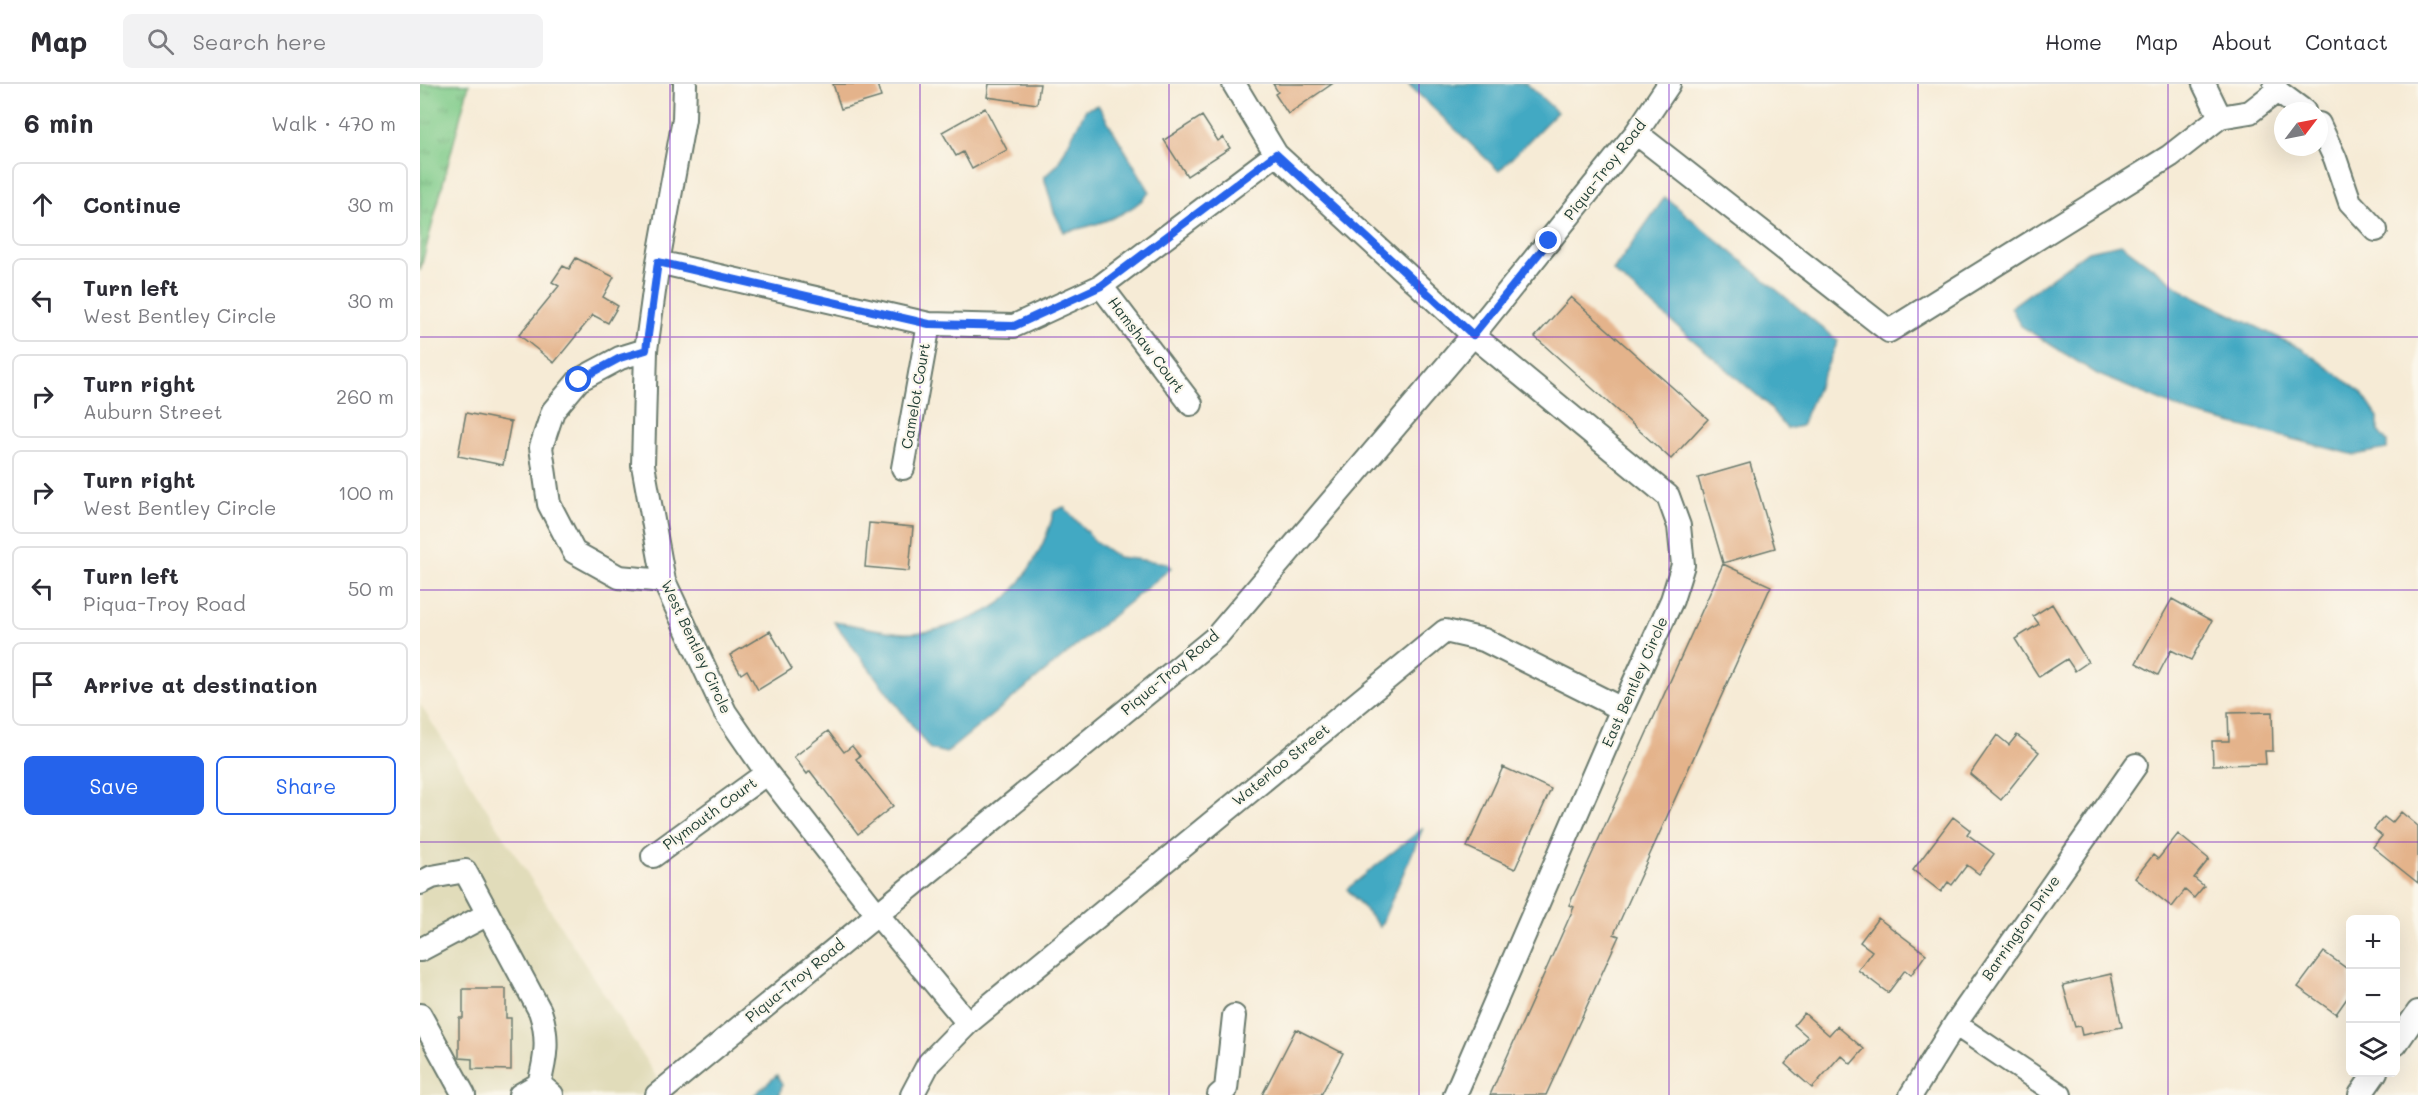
<!DOCTYPE html>
<meta charset="utf-8">
<style>
:root{--surface:#fff;--page:#f2f2f3;--text:#2b2b33;--muted:#7c7c81;--line:#e1e1e2;--accent:#2563eb}
body{margin:0;font-family:Mali,sans-serif;background:var(--page);color:var(--text)}
.controls{position:absolute;right:18px;bottom:18px;display:grid;overflow:hidden;border-radius:9px;box-shadow:0 6px 24px #0002}
.controls button{width:54px;height:54px;display:grid;place-items:center;padding:0;border:0;border-bottom:2px solid var(--line);background:var(--surface);color:var(--text);font:30px sans-serif}
.compass{position:absolute;left:1854px;top:18px;width:54px;height:54px;border-radius:50%;background:var(--surface);box-shadow:0 6px 24px #0002;rotate:58deg}
.stop{position:absolute;width:18px;height:18px;margin:-14px;border:4px solid #2563eb;border-radius:50%;background:#fff}
.stop.end{background:#2563eb;border-color:#fff;box-shadow:0 2px 6px #0008}
.list{margin:0;padding:0;list-style:none}
h2{display:flex;justify-content:space-between;align-items:center;height:78px;margin:0;padding:0 24px;font-size:26px}
h2 small{font-size:20px;font-weight:400;color:var(--muted)}
.list li{display:grid;grid-template-columns:39px 1fr auto;gap:18px;align-items:center;box-sizing:border-box;height:84px;margin:0 12px 12px;padding:0 12px;border:2px solid var(--line);border-radius:9px}
.list b{display:block;font-size:22px;white-space:nowrap}
.list p{margin:0;font-size:20px;white-space:nowrap;color:var(--muted)}
.list em{font-size:20px;font-style:normal;color:var(--muted)}
.actions{display:flex;gap:12px;padding:18px 24px}
.actions a{flex:1;padding:14px 0;border:2px solid var(--accent);border-radius:9px;text-align:center;font-size:21px;color:var(--accent)}
.actions .main{background:var(--accent);color:#fff}
.icon{flex:none;width:33px;height:33px;fill:none;stroke:currentColor;stroke-width:2;stroke-linecap:round;stroke-linejoin:round}
.map{position:relative;flex:none;width:1998px;height:1011px;overflow:hidden}
header{display:flex;align-items:center;gap:36px;box-sizing:border-box;height:84px;padding:0 30px;background:var(--surface);border-bottom:2px solid var(--line)}
header strong{font-size:28px}
nav{display:flex;gap:33px;margin-inline-start:auto;font-size:21px}
.search{width:420px;height:54px;background:var(--page);display:flex;align-items:center;gap:15px;box-sizing:border-box;padding:0 21px;border-radius:9px;color:var(--muted);font-size:22px}
main{display:flex}
aside{flex:1;background:var(--surface)}
.map>svg:first-child{display:block}
</style>
<header>
<strong>Map</strong>
<div class="search"><svg class="icon" aria-label="search" viewBox="0 0 24 24"><circle cx="10" cy="10" r="6"/><path d="M15 15l6 6"/></svg>Search here</div>
<nav><a>Home</a><a>Map</a><a>About</a><a>Contact</a></nav>
</header>
<main>
<aside>
<h2>6 min<small>Walk · 470 m</small></h2>
<ul class="list">
<li><svg class="icon" aria-label="ahead" viewBox="0 0 24 24"><path d="M12 20V5M6 11l6-6 6 6"/></svg><div><b>Continue</b></div><em>30 m</em></li>
<li><svg class="icon" aria-label="left" viewBox="0 0 24 24"><path d="M17 20v-9H6M10 6l-5 5 5 5"/></svg><div><b>Turn left</b><p>West Bentley Circle</p></div><em>30 m</em></li>
<li><svg class="icon" aria-label="right" viewBox="0 0 24 24"><path d="M7 20v-9h11M14 6l5 5-5 5"/></svg><div><b>Turn right</b><p>Auburn Street</p></div><em>260 m</em></li>
<li><svg class="icon" aria-label="right" viewBox="0 0 24 24"><path d="M7 20v-9h11M14 6l5 5-5 5"/></svg><div><b>Turn right</b><p>West Bentley Circle</p></div><em>100 m</em></li>
<li><svg class="icon" aria-label="left" viewBox="0 0 24 24"><path d="M17 20v-9H6M10 6l-5 5 5 5"/></svg><div><b>Turn left</b><p>Piqua-Troy Road</p></div><em>50 m</em></li>
<li><svg class="icon" aria-label="arrive" viewBox="0 0 24 24"><path d="M6 21V4h12l-3 4 3 4H6"/></svg><div><b>Arrive at destination</b></div></li>
</ul>
<div class="actions"><a class="main">Save</a><a>Share</a></div>
</aside>
<div class="map">
<svg width="1998" height="1011" viewBox="0 0 1998 1011">
<defs>
<pattern id="grass-tufts" width="24" height="20" patternUnits="userSpaceOnUse" patternTransform="scale(1.5)"><rect width="24" height="20" fill="#7fcb89"/><path d="M3 7l-1-3M5 7V3M7 7l1-3M15 17l-1-3M17 17v-4M19 17l1-3" fill="none" stroke="#67a671"/></pattern>
</defs>
<rect width="100%" height="100%" fill="#fbf7ec"/>
<filter id="ink" filterUnits="userSpaceOnUse"><feTurbulence type="fractalNoise" baseFrequency=".0167" numOctaves="2"/><feDisplacementMap in="SourceGraphic" scale="12" xChannelSelector="R" yChannelSelector="G"/><feConvolveMatrix kernelMatrix="1 2 1 2 8 2 1 2 1" color-interpolation-filters="sRGB"/></filter>
<filter id="wash" filterUnits="userSpaceOnUse"><feTurbulence type="fractalNoise" baseFrequency=".008" numOctaves="4" result="noise"/><feDisplacementMap in="SourceGraphic" scale="24" xChannelSelector="R" yChannelSelector="G"/><feGaussianBlur stdDeviation="1.35" result="paint"/><feColorMatrix in="noise" values="0 0 0 0 0 0 0 0 0 0 0 0 0 0 0 0 0 1.4 0 .05"/><feComposite in="paint" operator="in"/></filter>
<g filter="url(#wash)">
<rect width="100%" height="100%" fill="#f6ebd6"/>
<!-- built -->
<path fill="#e1dcba" d="M0 620 244 1005 237 1011H0Z"/>
<!-- grass -->
<path fill="url(#grass-tufts)" stroke="#4f845e" stroke-width="1.5" d="M0 0H49L0 187Z"/>
<!-- water -->
<path fill="#43a9c3" stroke="#31737c" stroke-width="1.5" d="M988 0H1107L1137 28 1079 87Z
M678 21 730 108C710 132 674 142 644 148L634 128 624 93 637 81 666 25Z
M1245 113 1418 257 1381 342 1367 345 1346 319 1193 187Z
M1701 160 1767 209 1882 265 1941 308 1958 333V347L1967 358V365L1935 371 1770 329 1677 290 1601 242 1591 223 1668 167Z
M644 423 675 457 698 473 747 479 751 484 526 669 510 665 414 538C437 541 463 548 486 549 515 550 573 531 592 508 611 485 627 456 634 427Z
M1003 744 960 843 927 805Z
M357 991 362 1000 360 1011H334Z"/>
<g id="blocks">
<!-- building -->
<path fill="#e4b38b" d="M413 0H457L461 13 421 25Z
M569 0H620L617 20 567 13Z
M853 0H912L868 30 855 10 858 8Z
M565 24 587 66 552 85 543 68 536 72 522 48Z
M782 32 798 57 803 53 810 64 767 92 744 56Z
M156 174 194 193 183 213 198 222 188 239 173 231 134 279 99 251 139 202 132 198 143 182 149 185Z
M1151 213 1288 335 1251 375 1115 253Z
M46 329 91 338 83 381 38 372Z
M1330 379 1355 464 1303 479 1278 394Z
M449 439 493 443 489 487 445 483Z
M1303 480 1351 502 1194 850 1199 852 1126 1011H1070L1154 823 1149 821Z
M1752 515 1792 537 1771 576 1751 566 1738 591 1716 579Z
M1632 520 1668 578 1655 587 1647 575 1619 593 1595 555 1619 540 1613 532Z
M350 547 372 585 338 606 327 586 321 590 310 571Z
M1852 628 1853 667H1845L1846 680 1793 681 1792 657H1809L1808 629Z
M408 647 424 668 432 662 440 672 436 675 473 722 438 750 390 687 387 690 374 673Z
M1577 651 1589 661 1597 651 1619 668 1581 716 1550 690Z
M1083 683 1131 705 1095 785 1047 763Z
M1981 728 1998 742V799L1953 763 1962 752 1954 745 1964 733 1972 739Z
M1533 733 1550 746 1547 750 1574 770 1559 790 1547 781 1532 801 1528 798 1521 808 1493 786Z
M1758 750 1789 775 1774 794 1784 802 1774 814 1765 806 1752 823 1715 794 1733 771 1738 775Z
M1458 834 1506 870 1491 891 1485 886 1468 909 1438 886 1452 867 1440 858Z
M1904 868 1930 887V910L1916 930 1878 903Z
M1691 890 1702 943 1662 951 1660 942 1655 943 1643 901Z
M43 905H86V934H91V986L52 985V975L39 974V934H43Z
M1384 929 1409 951 1417 942 1444 965 1431 980 1421 971 1392 1004 1365 980 1388 953 1374 941Z
M876 945 923 969 901 1011H842Z"/>
</g>
</g>
<g filter="url(#ink)">
<use href="#blocks" fill-opacity="0" stroke="#6a7a6d" stroke-width="1.5"/>
<g fill="none" stroke-linecap="round" stroke-linejoin="round">
<!-- minor casing -->
<g stroke="#6a7a6d" stroke-width="26">
<path id="minor" d="M265 0 264 35 238 178 226 266 223 381 244 497 305 628 347 689 457 830 548 939 509 979 492 1011
M814 0 856 70 1053 251 1248 412 1259 442 1263 481 1252 516 1202 625 1035 1011
M1784 0 1800 33
M1855 0 1857 7 1884 27
M1899 40 1915 74 1930 118 1956 146
M1216 49 1469 247 1750 72 1800 33 1830 28 1857 7
M238 178 509 240 594 242 681 202 856 70
M681 202 771 320
M226 266 200 274 159 296 133 327 121 363 129 420 154 468 199 493 244 497
M483 384 509 240
M233 772 347 689
M0 799 12 793 45 787 120 927C129 953 126 974 119 1000L132 1011
M0 866 68 830
M0 931 44 1011
M548 939 1025 547 1064 556 1202 625
M1535 940 1640 1011
M1976 960 1998 928
M100 1011 119 1000
M237 1011 797 552 1053 251 1216 49 1249 0
M799 1011 806 1005 814 932
M1491 1011 1535 940 1716 681
M1940 1011 1956 988"/>
</g>
<!-- minor -->
<use href="#minor" stroke="#fff" stroke-width="22"/>
</g>
</g>
<g fill="none" stroke-linecap="round" stroke-linejoin="round" filter="url(#ink)">
<!-- route -->
<path stroke="#2563eb" stroke-width="8" d="M159 296 200 274 226 266 238 178 509 240 594 242 681 202 856 70 1053 251 1129 157"/>
</g>
<!-- grid -->
<path fill="none" stroke="#7b2cbf" stroke-width="1.5" stroke-opacity="0.55" d="M250 0V1011M500 0V1011M749 0V1011M999 0V1011M1249 0V1011M1498 0V1011M1748 0V1011M0 253H1998M0 506H1998M0 758H1998"/>
<g text-anchor="middle" stroke-width="4.5" stroke-linejoin="round" paint-order="stroke">
<!-- street labels -->
<g font-size="15" fill="#1f3d34" stroke="#fbf7ec">
<text transform="translate(1185 86) rotate(-52)" y="5">Piqua-Troy Road</text>
<text transform="translate(726 261) rotate(53)" y="5">Hamshaw Court</text>
<text transform="translate(496 312) rotate(-80)" y="5">Camelot Court</text>
<text transform="translate(276 563) rotate(65)" y="5">West Bentley Circle</text>
<text transform="translate(750 589) rotate(-40)" y="5">Piqua-Troy Road</text>
<text transform="translate(1215 598) rotate(-66)" y="5">East Bentley Circle</text>
<text transform="translate(861 681) rotate(-39)" y="5">Waterloo Street</text>
<text transform="translate(290 730) rotate(-36)" y="5">Plymouth Court</text>
<text transform="translate(1601 844) rotate(-55)" y="5">Barrington Drive</text>
<text transform="translate(375 897) rotate(-39)" y="5">Piqua-Troy Road</text>
</g>
</g>
</svg>
<div class="controls">
<button>+</button>
<button>−</button>
<button><svg class="icon" aria-label="layers" viewBox="0 0 24 24"><path d="M12 4l9 5-9 5-9-5zM3 14l9 5 9-5"/></svg></button>
</div>
<svg class="compass" viewBox="-18 -18 36 36"><path d="M0-13l5 13h-10z" fill="#e53935"/><path d="M0 13l5-13h-10z" fill="#7c7c81"/></svg>
<div class="stop" style="left:159px;top:296px"></div>
<div class="stop end" style="left:1129px;top:157px"></div>
</div>
</main>
